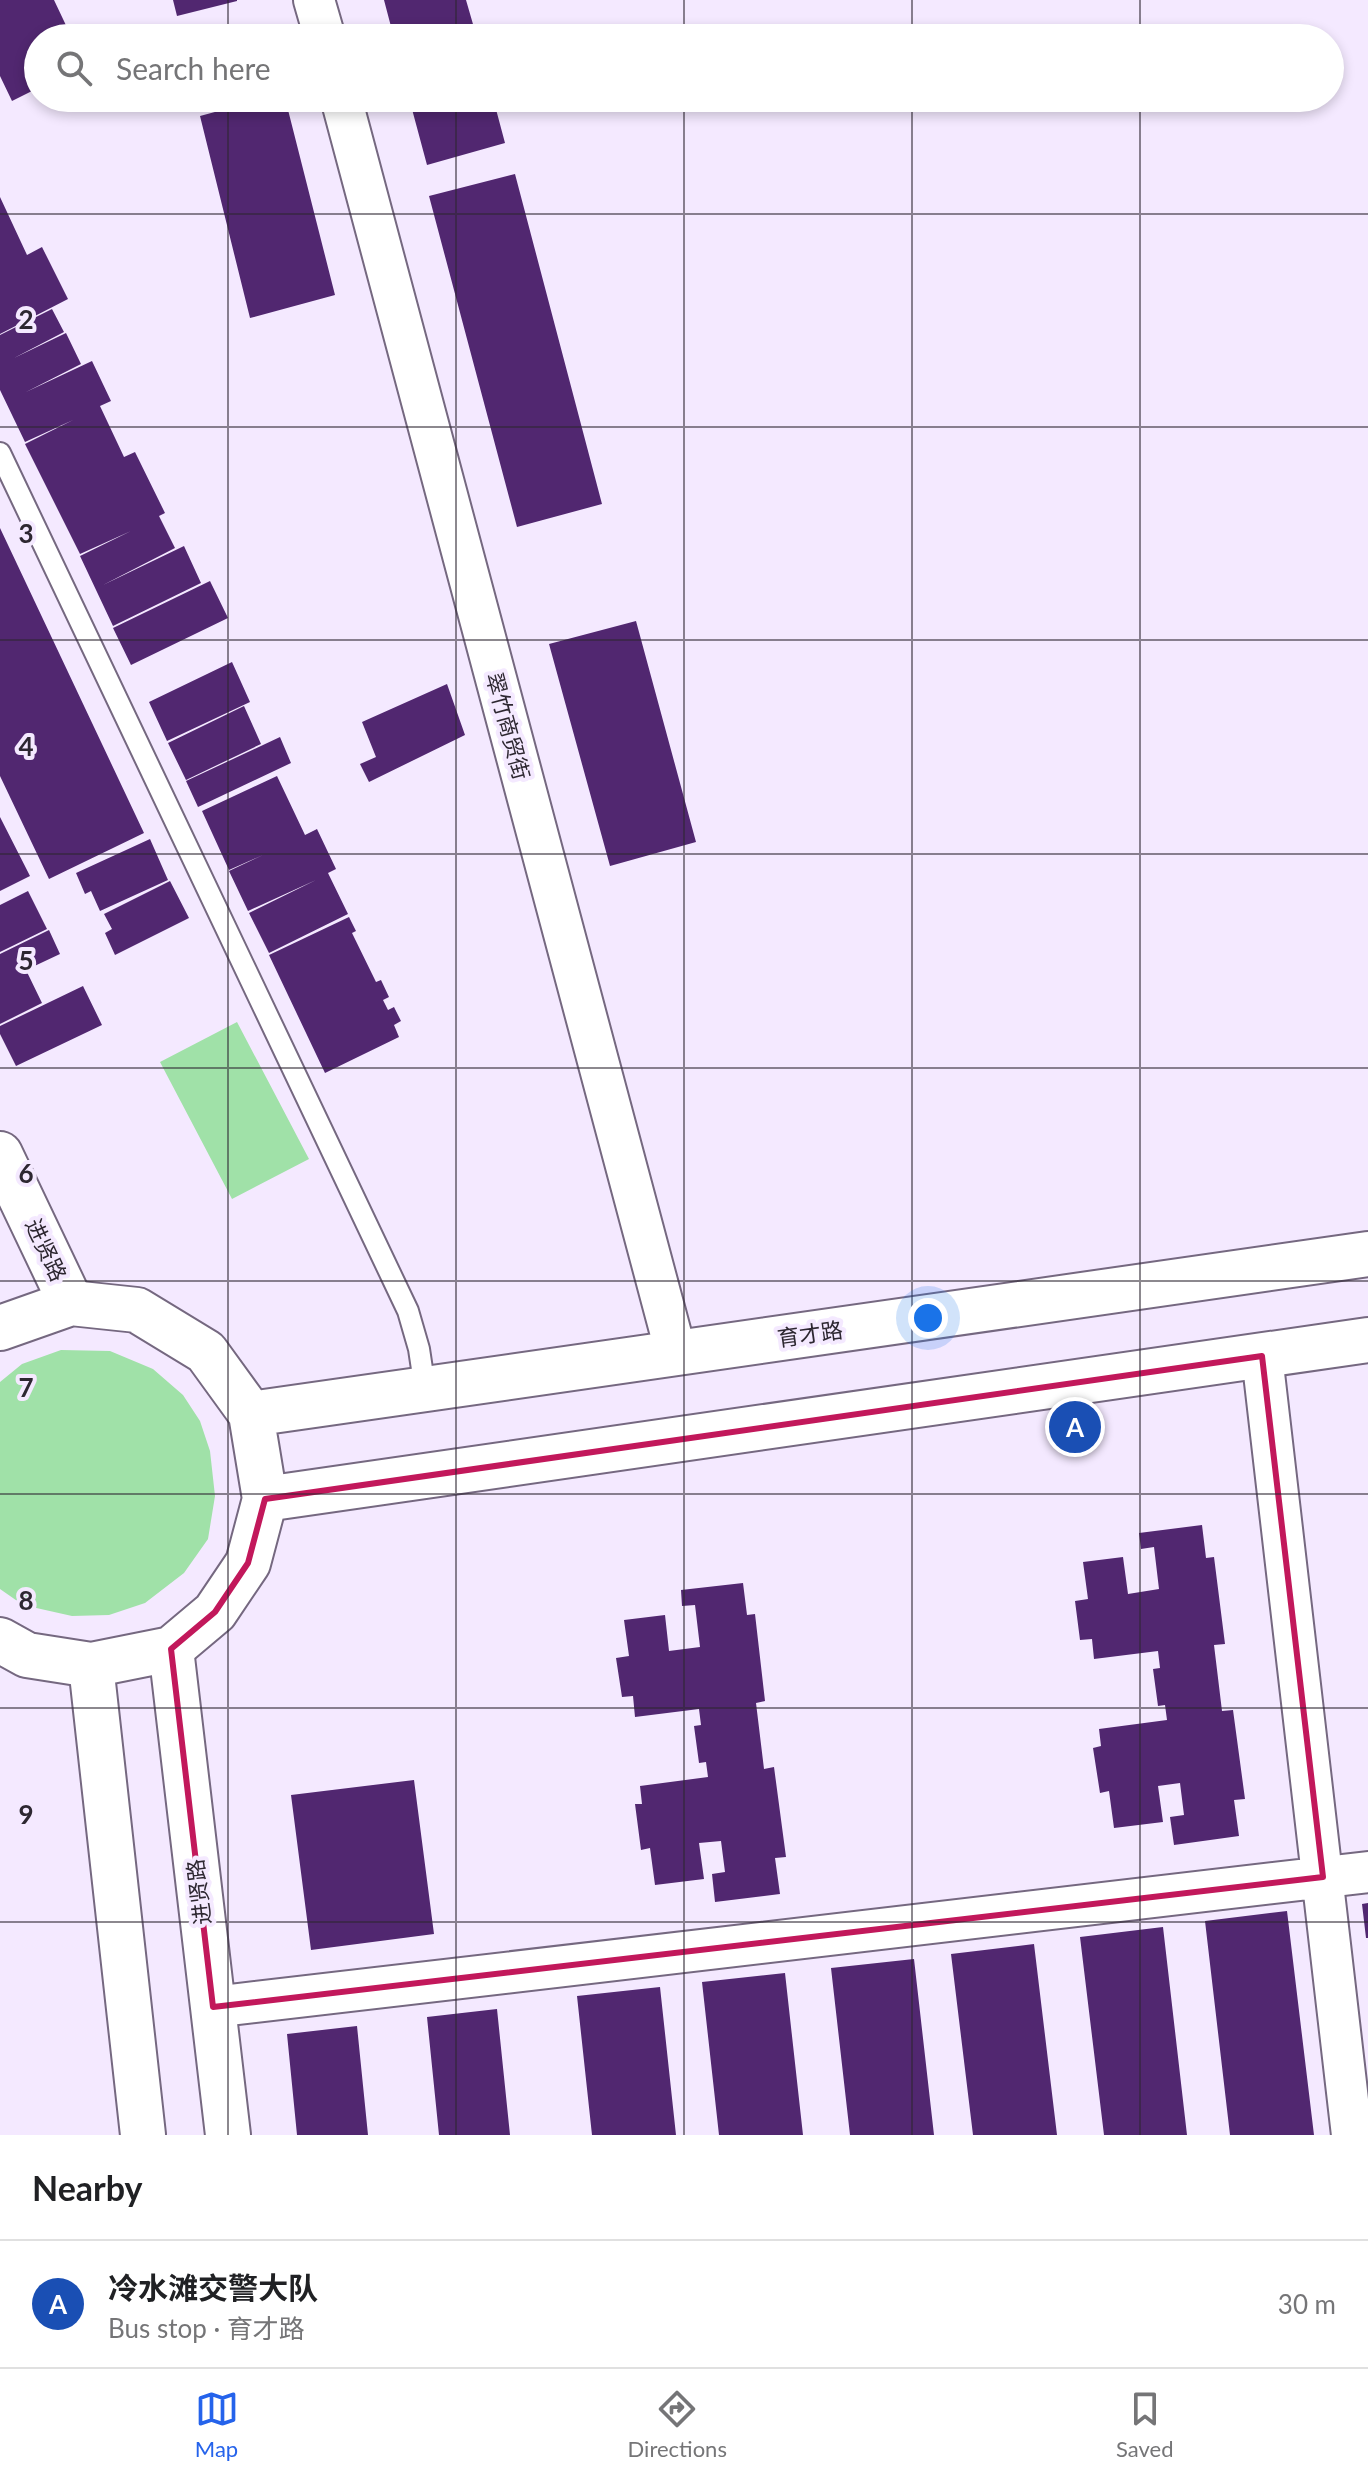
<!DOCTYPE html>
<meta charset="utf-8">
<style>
:root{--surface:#fff;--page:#f6f6f6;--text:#202124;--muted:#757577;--line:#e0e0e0;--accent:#2563eb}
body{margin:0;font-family:Lato,"Noto Sans SC",sans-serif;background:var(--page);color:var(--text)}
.you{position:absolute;left:928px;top:1318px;width:28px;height:28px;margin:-20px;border:6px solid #fff;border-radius:50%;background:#1a73e8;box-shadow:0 0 0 12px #1a73e833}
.badge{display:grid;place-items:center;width:52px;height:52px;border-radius:50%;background:var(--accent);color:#fff;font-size:26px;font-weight:700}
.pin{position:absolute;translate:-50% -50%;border:4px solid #fff;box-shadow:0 2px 8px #0006}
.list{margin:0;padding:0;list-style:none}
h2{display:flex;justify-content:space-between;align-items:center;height:104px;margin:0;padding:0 32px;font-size:34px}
h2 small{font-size:26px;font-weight:400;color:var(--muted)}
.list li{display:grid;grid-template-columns:52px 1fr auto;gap:24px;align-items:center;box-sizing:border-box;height:128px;padding:0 32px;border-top:2px solid var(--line)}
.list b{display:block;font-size:30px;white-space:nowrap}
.list p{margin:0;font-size:26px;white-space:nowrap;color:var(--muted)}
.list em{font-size:26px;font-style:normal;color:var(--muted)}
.icon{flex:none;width:44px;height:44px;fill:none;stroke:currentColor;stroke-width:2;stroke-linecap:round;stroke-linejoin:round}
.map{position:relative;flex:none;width:1368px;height:2135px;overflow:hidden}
.search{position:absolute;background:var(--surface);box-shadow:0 4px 12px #0003;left:24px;right:24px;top:24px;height:88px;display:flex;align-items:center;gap:20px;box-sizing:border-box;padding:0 28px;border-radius:44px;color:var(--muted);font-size:30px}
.sheet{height:232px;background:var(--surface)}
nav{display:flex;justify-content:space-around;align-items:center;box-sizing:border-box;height:112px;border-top:2px solid var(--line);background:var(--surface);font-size:22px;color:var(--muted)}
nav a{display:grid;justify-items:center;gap:4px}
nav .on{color:var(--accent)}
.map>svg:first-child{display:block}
</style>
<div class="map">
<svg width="1368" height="2135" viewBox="0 0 1368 2135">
<rect width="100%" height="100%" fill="#f4e9ff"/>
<!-- green -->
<path fill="#a0e1a8" d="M237 1022 309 1159 232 1199 160 1062Z
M61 1350 110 1351 153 1369 183 1395 200 1421 210 1451 215 1496 208 1539 184 1573 145 1603 109 1615 72 1616 23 1605 0 1589V1382L22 1364Z"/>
<!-- building -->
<path fill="#512770" d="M0 0H54L72 38H38V88L12 101 0 76Z
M173 0H237V1L177 16Z
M384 0H466L477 38H394Z
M246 98H285L335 295 250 318 200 116 226 109Z
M409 98H493L505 143 427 165Z
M515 174 602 504 517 527 429 196Z
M0 197 27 255 42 247 68 299 0 334Z
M52 309 64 332 14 358 66 333 81 364 26 392 92 361 111 401 100 406 124 457 135 452 165 513 159 516 175 548 103 585 184 546 201 583 113 626 80 556 131 531 80 554 25 444 73 420 25 442 0 390V335Z
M0 528 144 833 49 879 0 776Z
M210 581 228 618 131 665 113 628Z
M636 621 696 842 610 866 549 644Z
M232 662 250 702 167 741 149 702Z
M447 684 465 735 369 782 360 764 376 757 362 722Z
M244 706 261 744 186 780 168 743Z
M280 737 291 763 198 807 186 781Z
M277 776 305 835 317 829 336 869 328 873 348 914 269 953 249 913 316 880 248 911 229 871 263 855 229 870 202 811Z
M0 817 30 876 0 891Z
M150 839 168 880 100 911 91 891 85 894 76 873Z
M170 881 189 918 115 955 105 933 112 929 104 914Z
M28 891 47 929 0 952V905Z
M349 917 356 931 352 933 376 982 381 980 389 997 383 1000 388 1010 394 1007 401 1021 394 1025 399 1037 325 1073 269 955Z
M49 930 60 954 26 970 42 1003 0 1024V954Z
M83 986 102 1025 16 1066 0 1034V1026Z
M1202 1525 1206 1558 1214 1557 1225 1644 1214 1645 1222 1711 1233 1710 1245 1799 1234 1800 1239 1836 1174 1845 1170 1817 1184 1815 1180 1783 1158 1786 1163 1822 1114 1828 1109 1791 1100 1793 1093 1748 1101 1746 1099 1729 1167 1720 1165 1705 1158 1706 1153 1669 1160 1668 1158 1651 1094 1659 1092 1639 1080 1640 1075 1601 1088 1599 1083 1562 1123 1557 1128 1594 1159 1589 1154 1547 1141 1549 1139 1533Z
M743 1583 747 1615 755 1614 765 1701 756 1703 764 1769 774 1767 786 1857 775 1858 780 1894 715 1902 712 1874 725 1872 721 1841 699 1843 704 1879 655 1885 650 1848 641 1850 635 1804H642L640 1786 708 1777 706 1762 699 1763 694 1726 701 1725 699 1709 635 1717 633 1696 622 1697 616 1658 629 1656 624 1620 665 1615 669 1651 700 1647 695 1605 682 1606 681 1590Z
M414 1780 434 1934 311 1950 291 1795Z
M1368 1903V1938H1366L1362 1904Z
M1287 1911 1314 2135H1230L1205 1921Z
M1163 1927 1187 2135H1104L1080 1937Z
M1034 1944 1057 2135H973L951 1954Z
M914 1959 934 2135H850L831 1968Z
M785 1973 803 2135H719L702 1982Z
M660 1987 676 2135H592L577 1996Z
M497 2009 510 2135H439L427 2017Z
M357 2026 368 2135H297L287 2034Z"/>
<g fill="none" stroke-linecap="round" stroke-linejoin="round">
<!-- service casing -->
<g stroke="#756880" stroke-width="24">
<path id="service" d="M0 453 408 1311 419 1349 425 1389"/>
</g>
<!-- minor casing -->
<g stroke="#756880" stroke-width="44">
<path id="minor" d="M314 0 325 38
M341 98 676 1353
M1262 1356 1352 2135
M213 2007 1368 1872"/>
</g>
<!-- tertiary casing -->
<g stroke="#756880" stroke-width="48">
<path id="tertiary" d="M0 1154 71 1303
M171 1649 228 2135
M91 1665 143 2135"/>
</g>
<!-- secondary casing -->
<g stroke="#756880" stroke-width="48">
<path id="secondary" d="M0 1328 71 1303 137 1310 206 1352 251 1414 265 1499 248 1563 215 1612 171 1649 91 1665 27 1655 0 1640
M251 1414 1368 1254
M265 1499 1368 1340"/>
</g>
<!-- service -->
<use href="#service" stroke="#fff" stroke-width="20"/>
<!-- minor -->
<use href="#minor" stroke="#fff" stroke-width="40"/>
<!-- tertiary -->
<use href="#tertiary" stroke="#fff" stroke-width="44"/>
<!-- secondary -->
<use href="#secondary" stroke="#fff" stroke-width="44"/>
</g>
<!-- marked area -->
<path fill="none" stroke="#c2185b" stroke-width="6" stroke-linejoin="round" d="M1262 1356 1323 1877 213 2007 171 1649 215 1612 248 1563 265 1499Z"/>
<!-- grid -->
<path fill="none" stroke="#2d2731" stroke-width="2" stroke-opacity="0.55" d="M228 0V38M456 0V38M684 0V38M912 0V38M1140 0V38M228 98V2135M456 98V2135M684 98V2135M912 98V2135M1140 98V2135M0 214H1368M0 427H1368M0 640H1368M0 854H1368M0 1068H1368M0 1281H1368M0 1494H1368M0 1708H1368M0 1922H1368"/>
<g text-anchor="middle" stroke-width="8" stroke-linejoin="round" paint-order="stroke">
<!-- street labels -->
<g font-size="22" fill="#2d2731" stroke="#f4e9ff">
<text transform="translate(508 726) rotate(75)" y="8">翠竹商贸街</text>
<text transform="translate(46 1250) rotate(65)" y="8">进贤路</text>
<text transform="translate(810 1334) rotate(-8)" y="8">育才路</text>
<text transform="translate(199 1892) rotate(-97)" y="8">进贤路</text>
</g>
</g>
<g font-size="26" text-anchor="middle" font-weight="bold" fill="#2d2731" stroke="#f4e9ff" stroke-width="8" stroke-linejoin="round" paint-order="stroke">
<text x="26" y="329">2</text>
<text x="26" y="543">3</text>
<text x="26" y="756">4</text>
<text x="26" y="970">5</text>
<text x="26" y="1183">6</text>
<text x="26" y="1397">7</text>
<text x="26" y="1610">8</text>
<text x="26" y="1824">9</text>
</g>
</svg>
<div class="you"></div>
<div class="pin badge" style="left:1075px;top:1427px;background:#1a4fb4">A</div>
<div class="search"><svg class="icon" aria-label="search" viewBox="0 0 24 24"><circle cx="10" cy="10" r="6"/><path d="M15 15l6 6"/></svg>Search here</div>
</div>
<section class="sheet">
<h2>Nearby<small></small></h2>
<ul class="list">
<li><span class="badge" style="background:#1a4fb4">A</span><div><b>冷水滩交警大队</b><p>Bus stop · 育才路</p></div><em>30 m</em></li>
</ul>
</section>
<nav>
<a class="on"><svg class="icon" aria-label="map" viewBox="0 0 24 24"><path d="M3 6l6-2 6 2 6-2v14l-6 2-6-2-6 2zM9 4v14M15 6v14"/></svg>Map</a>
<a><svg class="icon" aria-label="directions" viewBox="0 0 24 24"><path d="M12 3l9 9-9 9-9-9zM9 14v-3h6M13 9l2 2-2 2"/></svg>Directions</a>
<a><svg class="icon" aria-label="saved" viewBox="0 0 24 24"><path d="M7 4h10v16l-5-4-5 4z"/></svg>Saved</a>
</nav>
